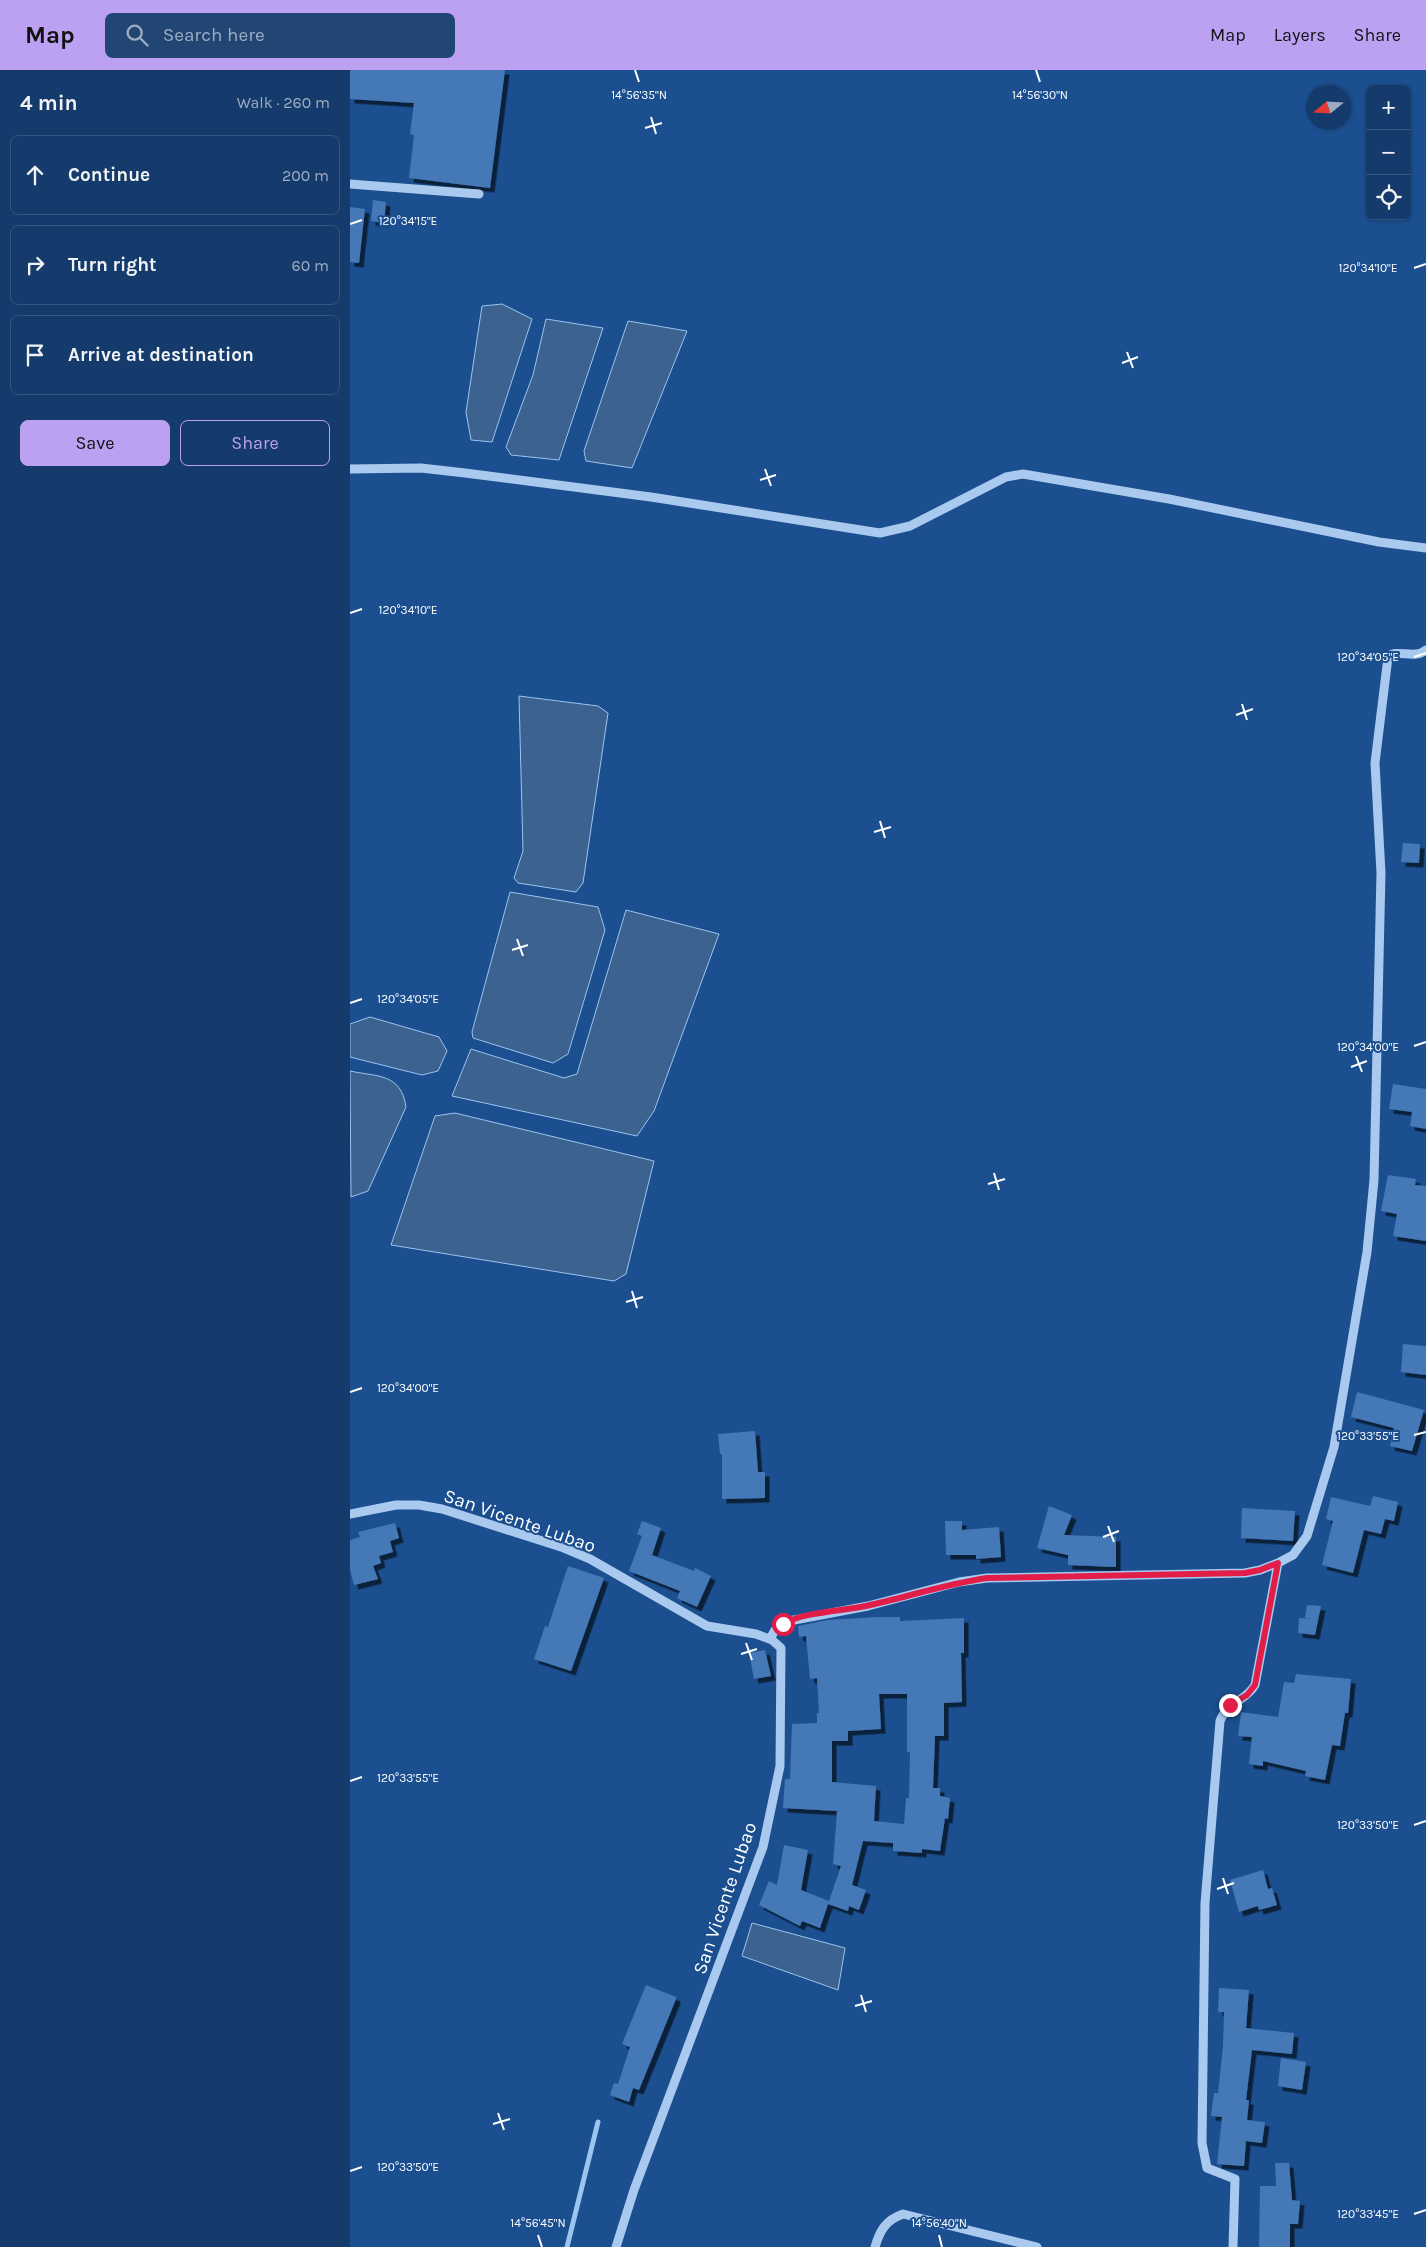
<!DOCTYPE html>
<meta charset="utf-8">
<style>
:root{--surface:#143b6b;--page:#214673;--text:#f1f3f6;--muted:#9dadc1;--line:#33557e;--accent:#bca0f2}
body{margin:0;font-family:Karla,sans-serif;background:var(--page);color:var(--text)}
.controls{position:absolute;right:15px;top:15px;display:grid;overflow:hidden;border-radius:8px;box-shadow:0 1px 4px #0004}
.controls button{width:45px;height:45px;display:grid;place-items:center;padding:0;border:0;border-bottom:1px solid var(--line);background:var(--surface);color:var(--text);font:25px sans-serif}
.compass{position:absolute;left:956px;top:15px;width:45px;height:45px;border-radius:50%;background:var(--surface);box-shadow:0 1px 4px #0004;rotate:252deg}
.stop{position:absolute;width:15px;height:15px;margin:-11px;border:4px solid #e11d48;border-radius:50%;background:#fff}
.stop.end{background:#e11d48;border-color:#fff;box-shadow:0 1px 5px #0008}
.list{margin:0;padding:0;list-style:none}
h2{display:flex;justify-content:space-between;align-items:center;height:65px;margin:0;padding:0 20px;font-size:21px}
h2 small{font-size:16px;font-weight:400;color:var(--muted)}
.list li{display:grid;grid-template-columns:32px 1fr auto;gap:15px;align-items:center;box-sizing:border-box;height:80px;margin:0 10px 10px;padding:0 10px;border:1px solid var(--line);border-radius:8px}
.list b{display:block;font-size:19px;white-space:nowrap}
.list em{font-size:16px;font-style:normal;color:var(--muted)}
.actions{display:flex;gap:10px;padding:15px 20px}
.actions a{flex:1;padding:11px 0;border:1px solid var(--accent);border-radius:8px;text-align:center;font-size:18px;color:var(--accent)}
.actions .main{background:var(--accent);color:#111}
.icon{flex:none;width:28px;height:28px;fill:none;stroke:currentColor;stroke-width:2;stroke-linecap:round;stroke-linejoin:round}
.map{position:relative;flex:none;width:1076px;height:2177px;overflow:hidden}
header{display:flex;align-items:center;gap:30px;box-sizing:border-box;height:70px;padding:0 25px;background:var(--accent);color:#111}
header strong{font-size:24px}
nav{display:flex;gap:28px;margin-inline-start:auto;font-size:18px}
.search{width:350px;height:45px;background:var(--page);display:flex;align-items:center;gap:12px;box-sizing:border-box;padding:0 18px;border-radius:8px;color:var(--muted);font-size:19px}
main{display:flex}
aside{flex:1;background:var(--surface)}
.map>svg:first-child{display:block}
</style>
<header>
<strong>Map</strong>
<div class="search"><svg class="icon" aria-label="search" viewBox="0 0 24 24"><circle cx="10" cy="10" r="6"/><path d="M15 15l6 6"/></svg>Search here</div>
<nav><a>Map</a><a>Layers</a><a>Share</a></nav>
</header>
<main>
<aside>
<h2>4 min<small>Walk · 260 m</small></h2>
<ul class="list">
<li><svg class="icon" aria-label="ahead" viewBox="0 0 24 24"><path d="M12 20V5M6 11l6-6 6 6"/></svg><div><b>Continue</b></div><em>200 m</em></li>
<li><svg class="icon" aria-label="right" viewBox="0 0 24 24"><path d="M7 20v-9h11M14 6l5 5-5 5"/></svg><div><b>Turn right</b></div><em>60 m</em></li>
<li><svg class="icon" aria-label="arrive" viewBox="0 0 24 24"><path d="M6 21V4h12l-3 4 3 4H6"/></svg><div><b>Arrive at destination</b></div></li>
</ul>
<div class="actions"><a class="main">Save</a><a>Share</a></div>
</aside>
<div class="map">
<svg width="1076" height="2177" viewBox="0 0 1076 2177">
<defs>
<filter id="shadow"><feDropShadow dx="4.5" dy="4.5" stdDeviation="0" flood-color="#0009"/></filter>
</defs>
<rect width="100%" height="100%" fill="#1b4f8f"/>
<!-- water -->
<path fill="#3c6290" stroke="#9cc4f0" d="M152 234 182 249 142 372 121 370 116 342 132 236Z
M196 249 253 258 209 390 161 385 156 377 183 305Z
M278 251 337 261 282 398 236 391 234 381Z
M169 626 248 636 258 643 233 813 226 822 168 813 164 808 173 781Z
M160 822 248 837 255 860 218 984 203 993 123 968 122 962Z
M276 840 369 864 304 1041 287 1066 102 1026 121 979 214 1008 227 1004Z
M20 947 89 967 97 981 88 1001 72 1005 0 987V954Z
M0 1001C28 1007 51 1003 56 1037L18 1121 1 1127Z
M105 1043 304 1091 276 1204 264 1211 41 1175 85 1046Z
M402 1853 495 1878 488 1920 392 1886Z"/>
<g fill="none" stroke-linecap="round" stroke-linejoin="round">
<!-- stream -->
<path stroke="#9cc4f0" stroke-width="5" d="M217 2177 248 2052"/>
</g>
<!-- building -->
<path fill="#4478b7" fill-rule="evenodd" filter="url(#shadow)" d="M0 0H155L140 118 59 108 64 65 60 64 64 33 0 29Z
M23 130 36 132 34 153 21 151Z
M0 137 15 139 9 193 0 192Z
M1053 773 1070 774 1069 793 1051 792Z
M1043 1014 1076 1019V1059L1060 1056 1062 1042 1039 1039Z
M1038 1105 1066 1109 1065 1115 1076 1116V1171L1043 1166 1047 1144 1031 1141Z
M1053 1274 1076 1276V1305L1051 1302Z
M1007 1322 1074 1340 1062 1381 1040 1376 1044 1358 1001 1347Z
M405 1361 408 1402H415V1428L372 1429V1384H370L368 1364Z
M1023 1426 1048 1432 1044 1451 1035 1449 1031 1464 1014 1460 1003 1503 972 1495 983 1451 976 1449 981 1427 1020 1436Z
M699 1436 722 1445 714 1465 766 1467V1497L718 1495V1485L687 1478Z
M892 1438 945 1441 943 1471 891 1468Z
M292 1451 311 1458 302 1485 344 1501 345 1498 361 1506 347 1537 327 1528 330 1521 279 1501 292 1466 287 1464Z
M595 1451H612V1460L649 1457 651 1487 626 1489V1485H596Z
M45 1453 49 1468 40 1471 43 1482 29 1486 31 1493 23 1496 28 1509 4 1515 0 1500V1470L10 1467 8 1462Z
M218 1496 254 1508 221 1601 184 1589 195 1556 198 1557Z
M957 1535 971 1536 965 1565 948 1563 949 1548 965 1549 955 1548Z
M527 1547H550V1551L614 1548V1583H611L612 1632 594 1633V1666H585L583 1718H590V1726L600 1728 598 1749 595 1748 590 1781 572 1779V1783L543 1781V1773L513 1771 502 1815 516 1820 509 1840 499 1836 498 1841 478 1834 470 1858 452 1851 450 1856 409 1835 419 1811 427 1815 434 1775 458 1780 451 1820 479 1831 491 1796 483 1794 487 1741 433 1738 435 1709H440L442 1654 467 1653V1643H469L467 1608 460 1609 456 1566 449 1567 448 1556 478 1550ZM529 1624H557V1682H560L559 1728H556L554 1754 524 1751 526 1716 482 1712V1671H498V1661L531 1659Z
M415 1580 421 1606 404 1609 399 1583Z
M946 1604 1001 1609 998 1643H995L990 1676 982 1675 975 1710 955 1706 956 1701 913 1691V1696L899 1694 902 1667 888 1666 891 1642 928 1647 934 1612 944 1613Z
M913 1800 918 1819 922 1818 927 1835 909 1840 908 1836 889 1842 880 1810Z
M296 1915 326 1927V1929L289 2020 283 2018 279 2032 260 2025 264 2013 268 2014 280 1977 272 1974Z
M869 1918 899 1920 896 1958 944 1963 942 1984 902 1980 896 2030H899L897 2050 915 2052 912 2073 896 2071 894 2096 867 2094 872 2047 861 2046 864 2023H868L873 1976 874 1942H868Z
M931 1988 956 1992 952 2020 928 2016Z
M925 2093H939L942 2130 950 2131 948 2154H940V2177H909L910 2116H926Z"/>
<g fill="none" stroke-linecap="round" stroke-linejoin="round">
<!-- minor -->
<path stroke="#a9c9ee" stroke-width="9" d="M0 114 129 124
M0 399 71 398 115 403 301 427 530 463 560 456 656 407 673 404 819 429 1029 472 1076 478
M0 1444 46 1435H69L92 1439 214 1478 240 1489 357 1556 406 1564 422 1570 431 1578 430 1696 413 1777 284 2120 266 2177
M420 1569 425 1560 439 1551 518 1536 609 1512 637 1508 895 1503 910 1500 928 1493
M525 2177C530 2160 536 2150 553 2144L687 2177
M883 2177 885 2109 857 2098 852 2073 855 1833 870 1651C878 1631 895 1632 905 1615L928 1493 943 1485 957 1466 984 1377 1017 1182 1024 1110 1031 803 1025 693 1038 587C1047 578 1064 590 1076 580"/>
</g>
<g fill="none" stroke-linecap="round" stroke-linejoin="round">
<!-- route -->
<path stroke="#e11d48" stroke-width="6" d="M433 1554C453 1542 492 1541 516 1536 557 1527 596 1514 637 1508L895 1503 910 1500 928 1493 905 1615 897 1625 880 1635"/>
</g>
<!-- ticks -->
<path fill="none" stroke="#fff" stroke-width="2" d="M285 0 289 12M686 0 690 12M301 47 306 64M295 58 312 53M0 154 12 150M1064 198 1076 194M777 282 783 298M772 293 788 287M415 399 421 416M410 410 426 405M0 543 12 539M1064 587 1076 583M892 634 897 650M886 645 903 639M530 751 535 768M524 762 541 757M167 869 173 886M162 880 178 875M0 933 12 929M1064 976 1076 972M1006 986 1012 1002M1001 997 1017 991M644 1103 649 1120M638 1114 655 1109M282 1221 287 1238M276 1232 293 1227M0 1322 12 1318M1064 1365 1076 1362M758 1456 764 1472M753 1467 769 1461M396 1573 402 1590M391 1584 407 1579M0 1711 12 1707M1064 1755 1076 1751M873 1808 878 1824M867 1819 884 1813M511 1925 516 1942M505 1936 522 1931M148 2043 154 2060M143 2054 160 2049M0 2101 12 2097M1064 2144 1076 2140M188 2165 192 2177M589 2165 592 2177"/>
<g text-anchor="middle" stroke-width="4" stroke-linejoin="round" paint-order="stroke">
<!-- street labels -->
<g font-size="19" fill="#fff" stroke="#1b4f8f">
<text transform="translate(170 1450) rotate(19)" y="7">San Vicente Lubao</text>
<text transform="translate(374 1828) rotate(-71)" y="7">San Vicente Lubao</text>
</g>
</g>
<g font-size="12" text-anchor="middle" fill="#fff" stroke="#1b4f8f" stroke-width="4" stroke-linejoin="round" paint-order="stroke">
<text x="289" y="29">14°56'35"N</text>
<text x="690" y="29">14°56'30"N</text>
<text x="58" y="155">120°34'15"E</text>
<text x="1018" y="202">120°34'10"E</text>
<text x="58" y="544">120°34'10"E</text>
<text x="1018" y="591">120°34'05"E</text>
<text x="58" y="933">120°34'05"E</text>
<text x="1018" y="981">120°34'00"E</text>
<text x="58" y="1322">120°34'00"E</text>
<text x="1018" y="1370">120°33'55"E</text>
<text x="58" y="1712">120°33'55"E</text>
<text x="1018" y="1759">120°33'50"E</text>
<text x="58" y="2101">120°33'50"E</text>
<text x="1018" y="2148">120°33'45"E</text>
<text x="188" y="2157">14°56'45"N</text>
<text x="589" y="2157">14°56'40"N</text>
</g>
</svg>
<div class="controls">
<button>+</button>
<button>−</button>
<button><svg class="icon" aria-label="locate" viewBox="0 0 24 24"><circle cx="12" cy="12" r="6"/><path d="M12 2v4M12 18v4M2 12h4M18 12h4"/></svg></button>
</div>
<svg class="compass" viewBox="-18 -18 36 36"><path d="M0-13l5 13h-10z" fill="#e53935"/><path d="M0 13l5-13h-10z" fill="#9dadc1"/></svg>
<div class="stop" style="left:433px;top:1554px"></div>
<div class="stop end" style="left:880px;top:1635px"></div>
</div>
</main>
